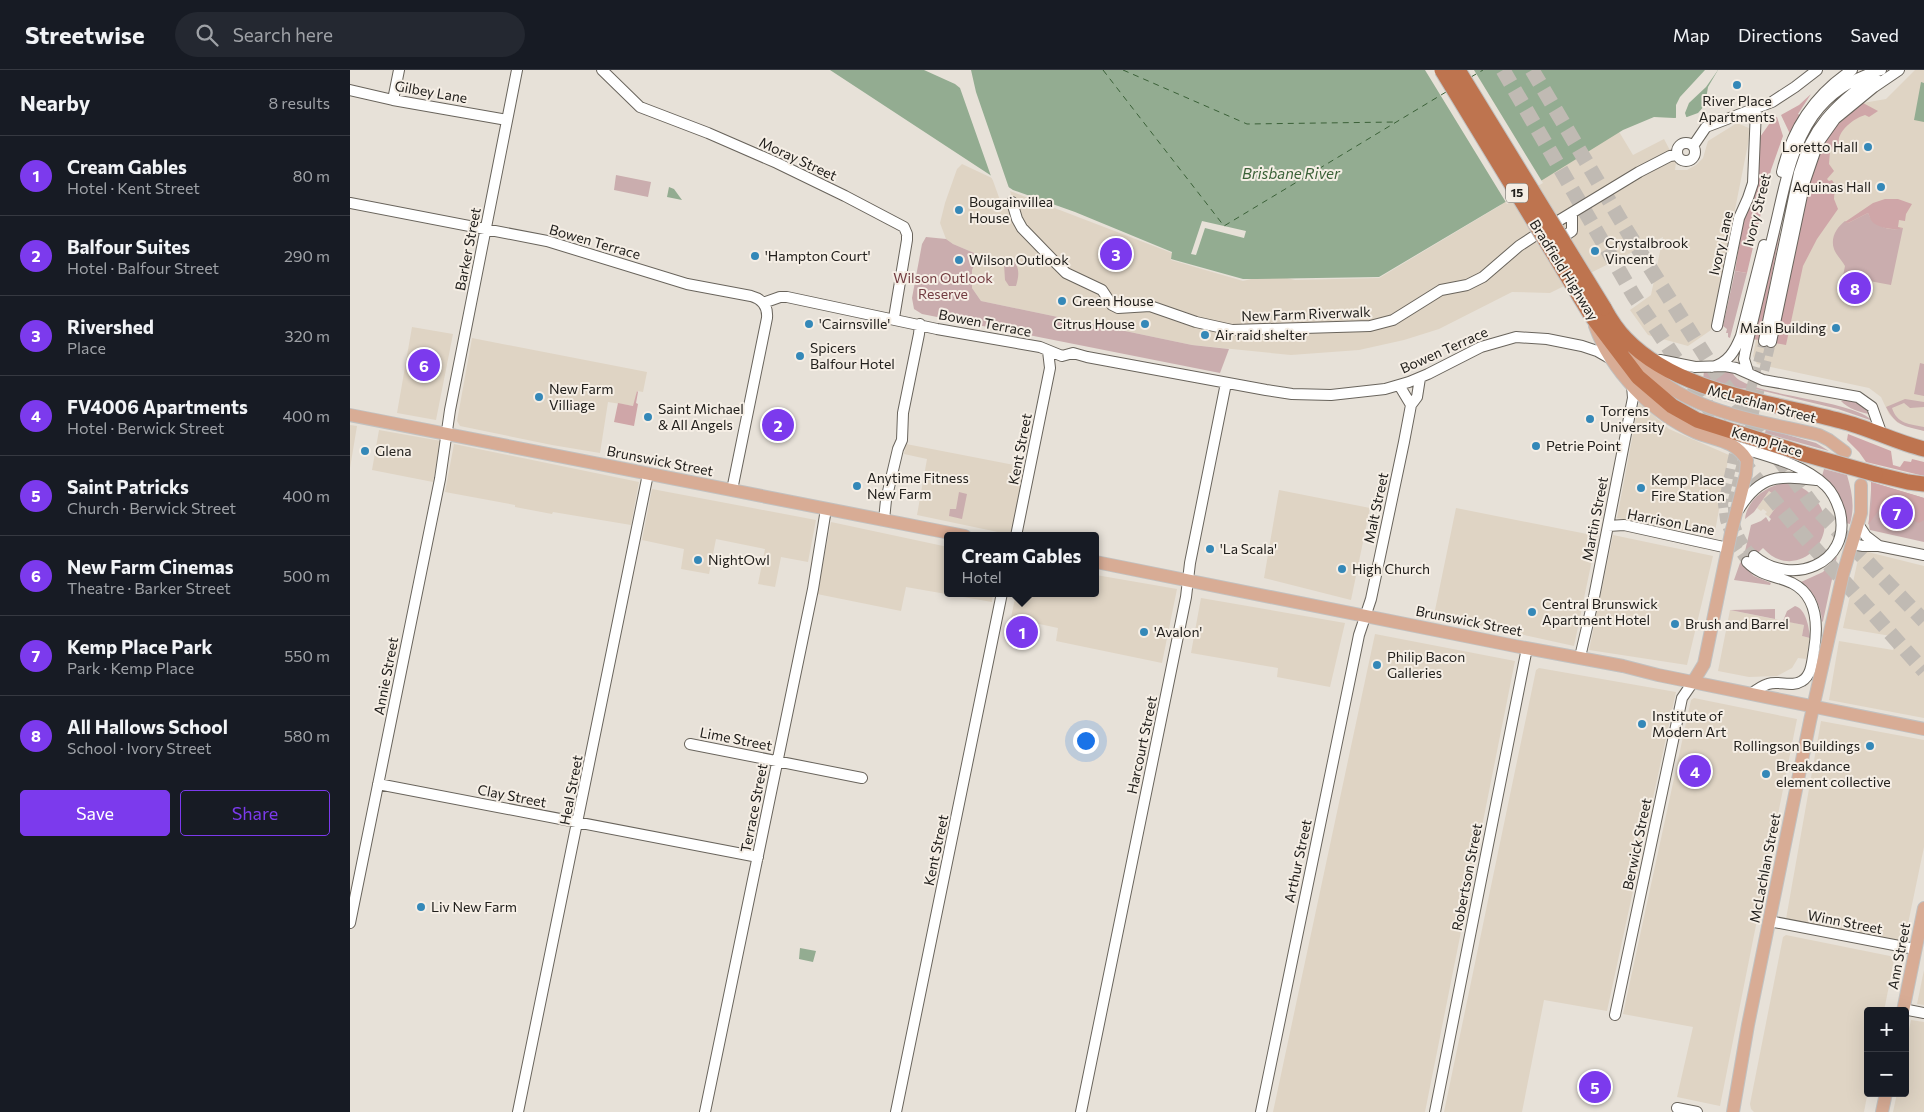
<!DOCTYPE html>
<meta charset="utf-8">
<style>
:root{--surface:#171b24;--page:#242831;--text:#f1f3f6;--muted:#9ea1a6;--line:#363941;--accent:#7c3aed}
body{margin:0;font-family:Commissioner,sans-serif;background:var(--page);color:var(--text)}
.controls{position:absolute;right:15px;bottom:15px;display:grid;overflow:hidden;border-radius:5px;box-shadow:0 5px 20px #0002}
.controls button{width:45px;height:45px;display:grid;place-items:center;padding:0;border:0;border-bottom:1px solid var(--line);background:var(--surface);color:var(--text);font:25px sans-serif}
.you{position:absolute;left:735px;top:670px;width:18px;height:18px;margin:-12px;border:4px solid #fff;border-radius:50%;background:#1a73e8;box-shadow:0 0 0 8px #1a73e833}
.badge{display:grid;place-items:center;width:32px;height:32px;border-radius:50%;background:var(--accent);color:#fff;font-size:16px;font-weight:700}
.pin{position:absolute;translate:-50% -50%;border:2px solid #fff;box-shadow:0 1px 5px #0006}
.popup{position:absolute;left:594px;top:462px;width:155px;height:65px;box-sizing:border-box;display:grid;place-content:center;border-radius:5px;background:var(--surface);filter:drop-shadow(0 1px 4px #0005);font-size:16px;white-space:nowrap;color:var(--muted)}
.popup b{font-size:19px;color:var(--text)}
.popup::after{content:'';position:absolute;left:50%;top:100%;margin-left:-10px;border:10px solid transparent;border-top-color:var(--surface)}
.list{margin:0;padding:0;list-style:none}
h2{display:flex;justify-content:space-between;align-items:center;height:65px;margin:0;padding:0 20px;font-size:21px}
h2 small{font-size:16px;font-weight:400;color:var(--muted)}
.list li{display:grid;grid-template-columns:32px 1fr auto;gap:15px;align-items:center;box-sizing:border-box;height:80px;padding:0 20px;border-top:1px solid var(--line)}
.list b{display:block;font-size:19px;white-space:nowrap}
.list p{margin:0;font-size:16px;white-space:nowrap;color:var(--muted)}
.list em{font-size:16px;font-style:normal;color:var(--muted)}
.actions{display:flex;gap:10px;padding:15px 20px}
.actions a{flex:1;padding:11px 0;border:1px solid var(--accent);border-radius:5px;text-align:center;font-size:18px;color:var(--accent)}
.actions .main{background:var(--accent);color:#fff}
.icon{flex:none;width:28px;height:28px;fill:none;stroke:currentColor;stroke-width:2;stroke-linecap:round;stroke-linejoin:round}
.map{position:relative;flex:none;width:1574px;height:1042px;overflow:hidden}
header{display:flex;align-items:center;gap:30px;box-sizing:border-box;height:70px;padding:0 25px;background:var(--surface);border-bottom:1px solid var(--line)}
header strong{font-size:24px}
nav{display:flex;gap:28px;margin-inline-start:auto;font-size:18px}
.search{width:350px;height:45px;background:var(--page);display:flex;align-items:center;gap:12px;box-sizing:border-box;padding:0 18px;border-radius:28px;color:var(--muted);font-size:19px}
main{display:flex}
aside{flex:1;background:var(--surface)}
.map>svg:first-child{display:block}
</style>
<header>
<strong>Streetwise</strong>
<div class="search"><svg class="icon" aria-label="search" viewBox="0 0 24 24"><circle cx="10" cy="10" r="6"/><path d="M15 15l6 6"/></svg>Search here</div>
<nav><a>Map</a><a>Directions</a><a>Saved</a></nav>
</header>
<main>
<aside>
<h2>Nearby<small>8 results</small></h2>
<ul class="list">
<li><span class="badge">1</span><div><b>Cream Gables</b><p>Hotel · Kent Street</p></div><em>80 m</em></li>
<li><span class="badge">2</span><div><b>Balfour Suites</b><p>Hotel · Balfour Street</p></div><em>290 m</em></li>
<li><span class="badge">3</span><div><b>Rivershed</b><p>Place</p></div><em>320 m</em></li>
<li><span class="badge">4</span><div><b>FV4006 Apartments</b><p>Hotel · Berwick Street</p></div><em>400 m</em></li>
<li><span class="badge">5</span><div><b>Saint Patricks</b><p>Church · Berwick Street</p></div><em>400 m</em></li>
<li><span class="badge">6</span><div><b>New Farm Cinemas</b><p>Theatre · Barker Street</p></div><em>500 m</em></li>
<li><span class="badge">7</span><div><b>Kemp Place Park</b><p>Park · Kemp Place</p></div><em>550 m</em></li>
<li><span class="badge">8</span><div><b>All Hallows School</b><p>School · Ivory Street</p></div><em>580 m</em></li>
</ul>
<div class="actions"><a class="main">Save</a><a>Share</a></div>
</aside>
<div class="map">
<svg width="1574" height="1042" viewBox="0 0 1574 1042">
<rect width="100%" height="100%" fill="#e7e1d8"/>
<!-- built -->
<path fill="#dfd4c4" d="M1565 0H1574V361L1548 353 1539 344 1531 327 1519 318 1407 294 1403 286 1406 270 1425 273 1486 56 1513 33 1536 29Z
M1387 53 1401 59 1361 260 1338 276 1298 265 1280 240 1301 225 1313 167 1200 223 1162 222 1089 259 1054 270 1009 280 941 285 842 275 631 231 622 218V200L629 185 603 174 596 169 590 153 595 133 607 99 612 94 642 108 651 133 662 128 660 121 822 183 821 190 893 211 921 204 945 210 1029 208 1151 135 1136 110 1268 60 1283 85 1314 69 1326 92 1325 100H1337L1346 95 1353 88 1358 71Z
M62 257 103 264 86 350 47 343Z
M122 268 297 302 293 322 287 321 284 336 258 332 250 383 202 375 110 356 107 351Z
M1289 332 1319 359 1379 385 1364 467 1267 448Z
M0 355 7 356 0 398Z
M29 360 91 371 83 412 22 400Z
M104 374 289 412 281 455 203 442 202 444 165 437V435L95 422Z
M556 374 675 397 662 465 567 445 577 389 554 384Z
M302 419 466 450 458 492 431 487 425 517 408 514 415 479 366 469 359 504 331 499 334 479 292 470Z
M929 420 1020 438 1001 530 914 508Z
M1419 421 1431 430 1419 447 1415 444 1417 442 1413 439 1411 441 1407 438Z
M1106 438 1247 466 1224 576 1084 545Z
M481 452 598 477V523H643L642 532 556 517 551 541 467 524Z
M1263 465 1363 486 1337 595 1239 580Z
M1510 480 1574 496V648L1479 630 1489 571 1543 580 1547 567 1493 558Z
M746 505 827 519 812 593 706 571 708 558 661 548 666 523H746Z
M851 528 995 553 980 617 927 607 928 598 841 583Z
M1380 540 1454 555 1452 566 1460 568 1456 589 1448 588 1442 598 1427 606 1399 607 1368 601Z
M1025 564 1165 591 1075 1042H923Z
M1189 598 1326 622 1257 941 1194 930 1172 1042H1094L1186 600Z
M1344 628 1447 649 1370 1036 1327 1027 1343 957 1273 944 1341 630Z
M1471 651 1574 670V777L1554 873 1436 849Z
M1436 865 1540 886 1544 890 1534 941H1518V1021L1514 1042H1404L1401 1039 1400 1034 1433 867Z
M1574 900V935L1567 934Z
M1561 950 1574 952V1042H1543L1547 1023H1555V979Z"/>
<!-- green -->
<path fill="#caadae" d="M266 105 301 112 298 127 264 120Z
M1518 143C1523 156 1540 162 1553 158L1541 215 1514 210V206L1510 205 1509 209 1493 206 1495 196C1492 190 1486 185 1484 179 1480 168 1487 157 1495 151L1498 153Z
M576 167 596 169 603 174 629 185 622 200V218L631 231 842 275 879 279 870 303 572 244 564 239 562 228 572 174Z
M663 190C670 198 669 206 666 216H659L655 210 654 194 658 191Z
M1385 201 1397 203 1380 268 1378 267V263H1376L1377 259 1373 256Z
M1570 293 1574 294V326L1564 324Z
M1372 300 1382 302C1392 327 1499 327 1523 351L1488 339 1405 319 1383 318 1353 310 1354 301 1365 302Z
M1498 329 1509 333 1520 344C1511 343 1497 338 1491 331Z
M1555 329 1574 332V337L1560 338 1554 333 1542 338C1547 354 1560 354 1574 357V361C1554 356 1546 356 1536 337Z
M1416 359 1466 373 1479 381 1415 363Z
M1474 399 1497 405C1502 422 1505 436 1500 454L1496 453C1496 434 1487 418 1472 406Z
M1521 412 1574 428V472L1520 460C1517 454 1522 423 1521 412Z
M1436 413C1450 415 1458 420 1466 430 1495 466 1446 515 1413 478L1394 496 1404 506 1421 513 1420 515 1384 510 1390 493 1393 490 1401 455 1411 451 1416 447 1419 452 1421 449 1419 447 1431 430 1419 421 1404 442 1395 449C1397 429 1418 415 1436 413Z
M609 422 617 424 612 449 599 446 600 439H606Z
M1487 486 1473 551 1472 552C1471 535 1464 523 1451 512L1473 502Z
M1445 536C1456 539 1459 557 1460 568L1452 566 1454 555 1433 551 1437 541Z
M1425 539V549L1380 540Z"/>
<!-- forest -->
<path fill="#cfa6a8" d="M1461 24 1448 44 1450 45 1440 64 1431 45 1449 35Z
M1513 33 1528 41 1519 47 1515 45C1504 48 1486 62 1489 74L1480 81 1479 94 1484 101 1477 109 1479 111 1482 110C1488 118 1484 121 1484 129L1488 139 1467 169 1453 196 1436 275 1425 273 1456 121 1473 73 1486 56Z
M1427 47 1433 66 1421 100 1397 203 1385 201 1393 151 1408 91 1410 67 1422 50Z
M1535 129H1548L1562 134 1556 144 1555 151 1549 150 1548 157 1553 158C1546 161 1531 158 1525 154 1521 152 1520 147 1518 143L1498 153 1495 152 1523 133Z
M1427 163H1430L1409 270 1401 269Z
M287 321 288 322 286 333 288 334 284 356 264 352 268 333 283 336Z
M1498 364 1541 381 1543 395 1550 397 1554 391 1561 392 1562 389 1574 392V406L1516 392 1509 382 1497 370Z
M1521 412 1574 428V450L1569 453C1557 448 1546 445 1544 431L1537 429 1518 455 1522 432Z"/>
<!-- water -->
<path fill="#93ac91" d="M480 0H1368L1358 17 1355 35 1348 43 1337 47 1324 48 1304 47 1273 60 1194 109 1029 207 906 209H893L821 189 822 182 725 142 663 120Z
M1571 12 1574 13V52L1564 50Z
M319 117 324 119 332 130 317 127Z
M450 878 466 881 463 892 449 889Z"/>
<!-- pier -->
<path fill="#e7e1d8" d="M574 0H621L626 22 660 121 642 109 610 18 605 14Z
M1075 0H1124L1193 113 1157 134Z
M1355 0H1368L1356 17 1339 33 1335 43 1337 49 1326 50V35L1330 27Z
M852 151 896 161 894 168 855 158 846 185 841 184Z"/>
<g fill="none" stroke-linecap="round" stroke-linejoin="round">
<!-- ferry -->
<path stroke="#3b6138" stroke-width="1" stroke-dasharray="6 5" stroke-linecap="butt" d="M753 0 874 156 1096 22
M773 0 897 54 1046 52
M1121 7 1133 0"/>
<!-- minor-tunnel -->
<path stroke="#c0bab3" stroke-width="10" stroke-dasharray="10 5" stroke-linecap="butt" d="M1404 486C1388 471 1382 452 1383 430L1421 272
M1397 492 1383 472 1375 450 1373 434 1387 370 1414 271"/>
<!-- highway-tunnel -->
<path stroke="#c0bab3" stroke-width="15" stroke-dasharray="15 8" stroke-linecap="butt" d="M1153 0 1284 226 1376 364
M1182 0 1277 161 1368 306 1462 434 1574 551
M1391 388 1403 405 1451 463 1574 601"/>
<!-- minor casing -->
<g stroke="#69645c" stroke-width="12">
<path id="minor" d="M252 0 290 37 358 63 427 93 495 126 554 157 557 164V170L544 248
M0 20 43 30 157 50
M43 30 49 0
M1327 82a9 9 0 1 1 18 0a9 9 0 1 1-18 0Z
M1343 76 1356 57 1422 32 1445 17 1467 0
M1432 102C1442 59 1464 25 1502 0
M662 132 667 149 672 158 705 192 716 203 752 220 762 235 768 238 800 236 846 252 882 260 1020 256 1043 250 1091 220 1117 215 1133 207 1169 176 1195 159 1289 102 1320 86 1327 85
M0 133 197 171 337 214 401 226C412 229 418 236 417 248L382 420
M1207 171 1222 161V143
M413 233 430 227H437L587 259 690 277 712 286 723 283 737 287 916 320 942 324 981 325 1035 319 1059 312 1078 304 1131 277 1166 267 1197 269 1232 276 1247 281 1261 289
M1367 256 1389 148 1398 128 1403 113 1406 39
M1414 271 1449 103C1464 52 1487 36 1526 4
M1421 272 1455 111 1468 73 1485 49 1524 17 1549 0
M1310 290 1345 297 1375 296 1386 298 1413 310 1508 327 1522 337 1532 365
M1362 297C1378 293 1385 281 1391 266L1414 175
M1398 302 1394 289 1395 283C1405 241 1415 199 1425 157 1434 120 1440 79 1463 46 1480 22 1503 8 1531 0
M1049 315 1061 335
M1385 376C1416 386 1452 393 1476 416 1483 423 1487 432 1490 442 1502 495 1440 517 1404 486
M1389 439C1411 403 1430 406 1467 410
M534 450 536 430 548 379 552 370 553 343 569 264 570 254
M1508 454 1516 466 1529 476
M1258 456 1274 455 1378 478
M666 466 700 298 698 281
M1502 474 1513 476H1529L1574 485
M1397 492C1412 507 1425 505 1442 513 1468 526 1468 556 1464 580 1462 591 1462 605 1452 611 1441 618 1429 610 1418 614 1412 616 1406 620 1401 624
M1230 587 1244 527 1280 343 1283 328 1282 315
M340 674 512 708
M28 714 408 787
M1419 851 1565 879
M0 853 90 409 100 340 167 0
M1553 939 1574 943
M1265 945 1332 628 1343 612
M1327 1038 1347 1042
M168 1042 298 404
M355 1042 463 519 476 439
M546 1042 652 523
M731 1042 836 527 840 493 876 313
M911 1042 1009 565 1021 529 1054 372 1061 335 1067 327 1070 308
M1085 1042 1177 578"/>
</g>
<!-- major casing -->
<g stroke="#c1c1c0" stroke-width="14">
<path id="major" d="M1245 256C1261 301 1302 343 1345 362 1366 371 1383 369 1397 390L1396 404 1381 463 1354 594 1343 612
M1284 279C1316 340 1408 350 1469 365L1479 370 1495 382
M0 345 615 466
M746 492 1165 576 1273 596 1308 605 1574 659
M1553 941 1574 838
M1383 1042 1398 955 1460 651 1493 504 1511 443V415
M1532 1042 1536 1023"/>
</g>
<!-- highway casing -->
<g stroke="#c1c1c0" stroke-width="17">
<path id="highway" d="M1254 238C1260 249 1267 260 1276 269 1328 323 1421 332 1491 351 1519 358 1545 372 1574 379
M1241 245 1288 307 1322 336 1347 350 1454 384
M1525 404 1558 412 1574 414"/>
</g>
<!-- minor -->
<use href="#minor" stroke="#fff" stroke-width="10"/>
<!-- major -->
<use href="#major" stroke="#d8ac95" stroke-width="12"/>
<!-- highway -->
<use href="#highway" stroke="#be744f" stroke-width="15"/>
<!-- highway-bridge casing -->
<g stroke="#c1c1c0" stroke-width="17" stroke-linecap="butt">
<path id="highway-bridge" d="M1092 0 1241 245
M1108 0 1254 238
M1454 384 1525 404"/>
</g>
<!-- highway-bridge -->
<use href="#highway-bridge" stroke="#be744f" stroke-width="15"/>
</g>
<!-- markers -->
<g fill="#3488b8" stroke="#f5eee5" stroke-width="2">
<circle cx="1387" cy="15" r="5"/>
<circle cx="1518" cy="77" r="5"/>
<circle cx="1531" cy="117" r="5"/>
<circle cx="609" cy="140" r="5"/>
<circle cx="1245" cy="181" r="5"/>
<circle cx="405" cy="186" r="5"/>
<circle cx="609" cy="190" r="5"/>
<circle cx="712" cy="231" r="5"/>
<circle cx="459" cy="254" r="5"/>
<circle cx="795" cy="254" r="5"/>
<circle cx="1486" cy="258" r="5"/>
<circle cx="855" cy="265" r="5"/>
<circle cx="450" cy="286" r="5"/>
<circle cx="189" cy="327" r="5"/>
<circle cx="298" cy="347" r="5"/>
<circle cx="1240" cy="349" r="5"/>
<circle cx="1186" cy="376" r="5"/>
<circle cx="15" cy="381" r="5"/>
<circle cx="507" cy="416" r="5"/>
<circle cx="1291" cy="418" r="5"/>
<circle cx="860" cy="479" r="5"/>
<circle cx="348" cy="490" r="5"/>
<circle cx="992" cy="499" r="5"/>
<circle cx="1182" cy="542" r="5"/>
<circle cx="1325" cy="554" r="5"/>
<circle cx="794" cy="562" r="5"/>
<circle cx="1027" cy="595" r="5"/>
<circle cx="1292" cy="654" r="5"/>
<circle cx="1520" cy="676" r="5"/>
<circle cx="1416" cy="704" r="5"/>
<circle cx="71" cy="837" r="5"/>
</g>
<g text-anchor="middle" stroke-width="4" stroke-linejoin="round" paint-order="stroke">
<!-- shield labels -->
<rect fill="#f5eee5" stroke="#615e59" stroke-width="1" x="1156" y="113.5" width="22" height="19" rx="4"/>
<g font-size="12" font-weight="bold" fill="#22201d">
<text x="1167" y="127">15</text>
</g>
<!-- street labels -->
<g font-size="14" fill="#22201d" stroke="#f5eee5">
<text transform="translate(81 22) rotate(10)" y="5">Gilbey Lane</text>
<text transform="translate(448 89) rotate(25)" y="5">Moray Street</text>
<text transform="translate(1407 140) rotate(-76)" y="5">Ivory Street</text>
<text transform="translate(245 172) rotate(16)" y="5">Bowen Terrace</text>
<text transform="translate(1371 173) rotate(-77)" y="5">Ivory Lane</text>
<text transform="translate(118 179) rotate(-79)" y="5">Barker Street</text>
<text transform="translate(1214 200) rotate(58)" y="5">Bradfield Highway</text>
<text transform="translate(956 244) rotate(-2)" y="5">New Farm Riverwalk</text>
<text transform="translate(635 253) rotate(11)" y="5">Bowen Terrace</text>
<text transform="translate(1094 280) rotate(-24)" y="5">Bowen Terrace</text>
<text transform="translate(1412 334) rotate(15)" y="5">McLachlan Street</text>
<text transform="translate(1417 372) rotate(17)" y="5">Kemp Place</text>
<text transform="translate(670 379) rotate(-79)" y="5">Kent Street</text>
<text transform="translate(310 391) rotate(11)" y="5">Brunswick Street</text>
<text transform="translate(1026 438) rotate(-78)" y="5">Malt Street</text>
<text transform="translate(1245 449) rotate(-79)" y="5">Martin Street</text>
<text transform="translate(1321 452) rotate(11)" y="5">Harrison Lane</text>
<text transform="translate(1119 551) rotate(11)" y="5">Brunswick Street</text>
<text transform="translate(36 606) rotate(-79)" y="5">Annie Street</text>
<text transform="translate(386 669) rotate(11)" y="5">Lime Street</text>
<text transform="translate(792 675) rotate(-78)" y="5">Harcourt Street</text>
<text transform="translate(221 720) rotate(-79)" y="5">Heal Street</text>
<text transform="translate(162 726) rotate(11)" y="5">Clay Street</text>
<text transform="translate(404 738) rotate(-79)" y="5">Terrace Street</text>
<text transform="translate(1287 774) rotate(-78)" y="5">Berwick Street</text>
<text transform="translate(586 780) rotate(-78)" y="5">Kent Street</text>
<text transform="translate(948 791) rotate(-78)" y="5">Arthur Street</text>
<text transform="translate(1415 798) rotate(-79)" y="5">McLachlan Street</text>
<text transform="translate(1117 807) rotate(-79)" y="5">Robertson Street</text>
<text transform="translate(1495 852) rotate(11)" y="5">Winn Street</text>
<text transform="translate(1549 886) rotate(-79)" y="5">Ann Street</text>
</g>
<!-- poi labels -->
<g font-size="14" fill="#22201d" stroke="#f5eee5" text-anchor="start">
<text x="1387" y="36" text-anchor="middle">River Place<tspan x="1387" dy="16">Apartments</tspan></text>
<text x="1508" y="82" text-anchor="end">Loretto Hall</text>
<text x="1521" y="122" text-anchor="end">Aquinas Hall</text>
<text x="619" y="137">Bougainvillea<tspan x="619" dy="16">House</tspan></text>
<text x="1255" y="178">Crystalbrook<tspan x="1255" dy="16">Vincent</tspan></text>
<text x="415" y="191">'Hampton Court'</text>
<text x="619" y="195">Wilson Outlook</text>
<text x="722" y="236">Green House</text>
<text x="469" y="259">'Cairnsville'</text>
<text x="785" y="259" text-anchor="end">Citrus House</text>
<text x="1476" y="263" text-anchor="end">Main Building</text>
<text x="865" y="270">Air raid shelter</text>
<text x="460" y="283">Spicers<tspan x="460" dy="16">Balfour Hotel</tspan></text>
<text x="199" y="324">New Farm<tspan x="199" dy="16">Villiage</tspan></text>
<text x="308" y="344">Saint Michael<tspan x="308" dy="16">&amp; All Angels</tspan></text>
<text x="1250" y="346">Torrens<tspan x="1250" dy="16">University</tspan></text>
<text x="1196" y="381">Petrie Point</text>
<text x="25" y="386">Glena</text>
<text x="517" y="413">Anytime Fitness<tspan x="517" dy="16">New Farm</tspan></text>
<text x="1301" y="415">Kemp Place<tspan x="1301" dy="16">Fire Station</tspan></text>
<text x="870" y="484">'La Scala'</text>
<text x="358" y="495">NightOwl</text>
<text x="1002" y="504">High Church</text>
<text x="1192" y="539">Central Brunswick<tspan x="1192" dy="16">Apartment Hotel</tspan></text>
<text x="1335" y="559">Brush and Barrel</text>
<text x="804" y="567">'Avalon'</text>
<text x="1037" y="592">Philip Bacon<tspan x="1037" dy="16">Galleries</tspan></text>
<text x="1302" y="651">Institute of<tspan x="1302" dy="16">Modern Art</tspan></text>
<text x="1510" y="681" text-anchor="end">Rollingson Buildings</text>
<text x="1426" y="701">Breakdance<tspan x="1426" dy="16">element collective</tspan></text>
<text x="81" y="842">Liv New Farm</text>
</g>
<!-- park labels -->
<g font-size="14" fill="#723b40" stroke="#f5eee5">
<text x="593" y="213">Wilson Outlook<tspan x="593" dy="16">Reserve</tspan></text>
</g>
<!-- water labels -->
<g font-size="15" font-style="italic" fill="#3b6138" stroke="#f5eee5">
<text x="941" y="109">Brisbane River</text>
</g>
</g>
</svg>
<div class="controls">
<button>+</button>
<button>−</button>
</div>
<div class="you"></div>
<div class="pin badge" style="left:672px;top:562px">1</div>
<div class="popup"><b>Cream Gables</b>Hotel</div>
<div class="pin badge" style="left:428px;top:355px">2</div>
<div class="pin badge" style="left:766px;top:184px">3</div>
<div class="pin badge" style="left:1345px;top:701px">4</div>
<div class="pin badge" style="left:1245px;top:1017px">5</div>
<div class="pin badge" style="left:74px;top:295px">6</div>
<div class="pin badge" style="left:1547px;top:443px">7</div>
<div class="pin badge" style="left:1505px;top:218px">8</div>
</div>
</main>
